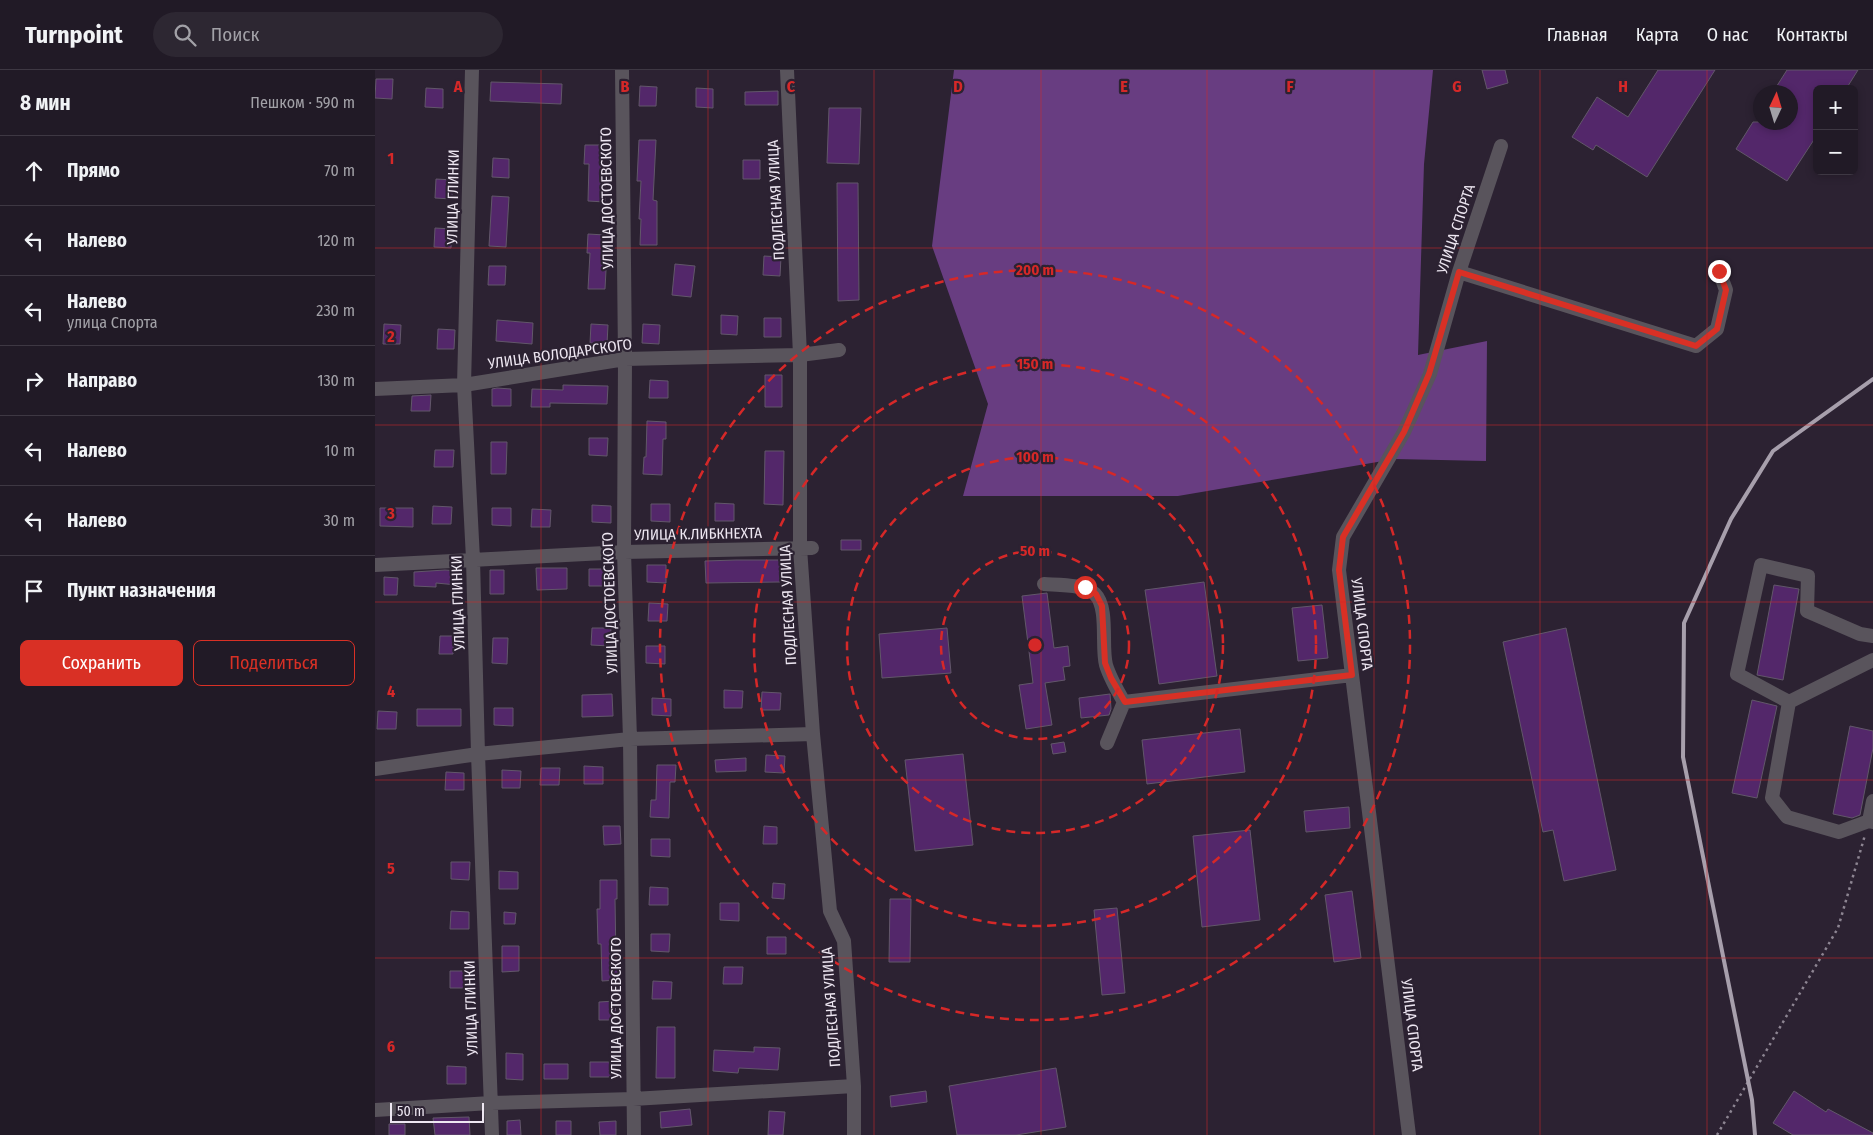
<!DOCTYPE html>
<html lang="ru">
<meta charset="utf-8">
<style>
:root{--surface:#211a26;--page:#2d2732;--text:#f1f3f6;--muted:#a2a1a7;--line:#3e3843;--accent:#d93025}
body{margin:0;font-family:"Fira Sans Condensed",sans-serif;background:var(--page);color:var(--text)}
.controls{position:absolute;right:15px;top:15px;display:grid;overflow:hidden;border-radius:8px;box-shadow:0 2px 8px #0003}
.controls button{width:45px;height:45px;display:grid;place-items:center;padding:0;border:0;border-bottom:1px solid var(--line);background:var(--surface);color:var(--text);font:25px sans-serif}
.compass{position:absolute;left:1378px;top:15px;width:45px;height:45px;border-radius:50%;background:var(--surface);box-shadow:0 2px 8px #0003;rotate:4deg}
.scale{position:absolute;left:15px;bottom:12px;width:94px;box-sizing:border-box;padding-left:5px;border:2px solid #eee7f2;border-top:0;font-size:14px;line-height:18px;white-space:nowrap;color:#eee7f2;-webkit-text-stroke:4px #2c2232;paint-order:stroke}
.stop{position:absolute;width:15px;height:15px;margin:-11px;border:4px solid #d93025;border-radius:50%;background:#fff}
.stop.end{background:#d93025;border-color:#fff;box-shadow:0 1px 5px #0008}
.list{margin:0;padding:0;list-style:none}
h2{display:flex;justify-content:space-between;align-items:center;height:65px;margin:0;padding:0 20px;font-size:21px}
h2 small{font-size:16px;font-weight:400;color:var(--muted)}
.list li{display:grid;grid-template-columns:32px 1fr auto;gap:15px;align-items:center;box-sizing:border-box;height:70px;padding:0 20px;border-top:1px solid var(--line)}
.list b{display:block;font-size:19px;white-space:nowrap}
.list p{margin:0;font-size:16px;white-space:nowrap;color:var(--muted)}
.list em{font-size:16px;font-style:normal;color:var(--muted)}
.actions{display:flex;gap:10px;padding:15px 20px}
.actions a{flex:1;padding:11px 0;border:1px solid var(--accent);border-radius:8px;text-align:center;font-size:18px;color:var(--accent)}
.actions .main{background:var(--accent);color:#fff}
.icon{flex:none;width:28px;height:28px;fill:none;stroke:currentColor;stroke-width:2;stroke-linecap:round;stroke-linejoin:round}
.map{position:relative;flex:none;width:1498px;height:1065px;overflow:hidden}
header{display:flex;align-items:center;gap:30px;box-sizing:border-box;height:70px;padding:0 25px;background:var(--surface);border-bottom:1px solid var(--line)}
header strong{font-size:24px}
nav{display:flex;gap:28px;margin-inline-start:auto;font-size:18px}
.search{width:350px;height:45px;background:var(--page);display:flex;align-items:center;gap:12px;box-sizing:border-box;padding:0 18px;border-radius:28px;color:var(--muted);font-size:19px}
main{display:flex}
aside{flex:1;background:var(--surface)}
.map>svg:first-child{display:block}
</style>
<header>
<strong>Turnpoint</strong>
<div class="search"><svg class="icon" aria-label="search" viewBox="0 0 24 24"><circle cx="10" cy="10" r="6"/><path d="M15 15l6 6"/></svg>Поиск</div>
<nav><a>Главная</a><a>Карта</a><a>О нас</a><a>Контакты</a></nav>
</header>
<main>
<aside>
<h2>8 мин<small>Пешком · 590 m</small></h2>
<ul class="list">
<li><svg class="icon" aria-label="ahead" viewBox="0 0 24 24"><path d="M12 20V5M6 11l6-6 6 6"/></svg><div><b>Прямо</b></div><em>70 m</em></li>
<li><svg class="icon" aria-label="left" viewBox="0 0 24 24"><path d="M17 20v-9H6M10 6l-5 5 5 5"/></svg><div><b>Налево</b></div><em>120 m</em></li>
<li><svg class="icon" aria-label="left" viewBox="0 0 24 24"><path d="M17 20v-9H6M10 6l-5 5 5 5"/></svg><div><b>Налево</b><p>улица Спорта</p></div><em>230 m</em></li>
<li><svg class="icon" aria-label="right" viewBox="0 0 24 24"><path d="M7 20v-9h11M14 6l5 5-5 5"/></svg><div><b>Направо</b></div><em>130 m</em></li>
<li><svg class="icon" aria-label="left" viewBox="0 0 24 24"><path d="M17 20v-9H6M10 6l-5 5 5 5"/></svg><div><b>Налево</b></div><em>10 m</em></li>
<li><svg class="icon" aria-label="left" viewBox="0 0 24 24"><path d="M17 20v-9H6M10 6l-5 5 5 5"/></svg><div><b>Налево</b></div><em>30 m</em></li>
<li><svg class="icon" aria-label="arrive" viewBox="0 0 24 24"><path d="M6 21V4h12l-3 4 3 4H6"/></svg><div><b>Пункт назначения</b></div></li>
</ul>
<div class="actions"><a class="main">Сохранить</a><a>Поделиться</a></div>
</aside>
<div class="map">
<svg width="1498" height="1065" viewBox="0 0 1498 1065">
<rect width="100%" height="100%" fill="#2c2232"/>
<!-- forest -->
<path fill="#683d81" d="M579 0H1058L1049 94 1043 285 1112 271 1111 391 1020 389 803 426H588L613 334 557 176Z"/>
<!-- building -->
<path fill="#53276a" stroke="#62576a" d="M1107 0H1130L1133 13 1112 19Z
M1283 0H1340L1272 107 1221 75 1218 80 1197 67 1222 27 1253 47Z
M1412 0H1483L1471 19H1442V65L1412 111 1361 79 1378 52H1416V22H1398Z
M1 9H18L17 29 0 28Z
M116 12 187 14 186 34 115 31Z
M265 16 282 17 281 36H264Z
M51 18 68 19V38L50 37Z
M321 18 338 19V38L321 37Z
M403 21V35H370V22Z
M454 38H486L484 94 452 93Z
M264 70H281L278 130 282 131V175H265L266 149H264L266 111H262Z
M210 75H227L225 113H231L230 132 213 131 214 94H209Z
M118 88 134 89V108L117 107Z
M368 90H385V109H368Z
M61 109 78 110 77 129 60 128Z
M462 113H483L484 230 463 231Z
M117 126 134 127 131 177 114 176Z
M60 158 77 159 76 178 59 177Z
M213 164 230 165 229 200H231L230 219H213L215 183H212Z
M389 186 406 187 405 206 388 205Z
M300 194 320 196 316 227 297 225Z
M114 196H131L130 215H113Z
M346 245 363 246 362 265 346 264Z
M389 248H406V267H389Z
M122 250 158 253 157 274 121 271Z
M9 254 26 255 25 274H8Z
M216 254 233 255 232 274 215 273Z
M268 254 285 255 284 274 267 273Z
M63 259 80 260 79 279H62Z
M390 305H407V337H390Z
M275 310 293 311V328H274Z
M188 315 233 316 232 334 175 333V337H156L157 319 188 320Z
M122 318 136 319V336H117V319Z
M56 325 55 341H36L37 326Z
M272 351 291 352V369H288L287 405 268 404 269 387H271Z
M214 368H233L232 386 214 385Z
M116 372H132L131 404H116Z
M60 380H79L78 397H59Z
M390 381H409L408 435 389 434Z
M340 433 359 434V451H340Z
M276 434H295V452L276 451Z
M217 435 236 436V453L217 452Z
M58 436 77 437 76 454H57Z
M5 438H38V457L5 456Z
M117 438H136V456L117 455Z
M157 439 176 440 175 457H156Z
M466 470H486V480H466Z
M361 490H405V512L331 513 330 491Z
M272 495H291V513L272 512Z
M161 498H192V519L162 520Z
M214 499H233V516H214Z
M70 500 83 501 82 515 61 513V517L39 516V502Z
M115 500H129V524H115Z
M9 507 23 508 22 525H9Z
M829 512 842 606 784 614 770 520Z
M1399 515 1424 519 1408 610 1382 605Z
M672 523 679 578 693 576 695 596 688 597 690 610 670 613 677 655 651 659 644 615 658 613 647 526Z
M274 533 293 534 292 551H273Z
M947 535 953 588 923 591 917 538Z
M217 558H236L235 576 216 575Z
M572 558 576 603 507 608 504 564Z
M1191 558 1241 800 1189 811 1178 760 1168 762 1128 572Z
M65 566H79L78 584H64Z
M118 568H133L132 594 117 593Z
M271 576H290V594L271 593Z
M349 620 368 621 367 638H349Z
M387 622 406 623 405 640H386Z
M237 624 238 646 207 647V625Z
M735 624 736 639 734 645 706 648 704 628Z
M277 628 296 629V646L277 645Z
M1377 630 1402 636 1382 728 1357 723Z
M119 638H138V656L119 655Z
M42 639H86V656H42Z
M3 641 22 642 21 659H2Z
M1475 656 1498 661V678L1485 745 1477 748 1458 744Z
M865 659 870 702 772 714 767 670Z
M689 672 691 682 678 684 676 674Z
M588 684 598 775 540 781 530 690Z
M391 685 410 686 409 703 390 702Z
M371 688V701L341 702 340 690Z
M282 695H301L300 712H295L294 748 275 747 276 730H281Z
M209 696 228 697V714H209Z
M166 698H185L184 715H165Z
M127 700 146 701 145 718H127Z
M71 702 89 703V720H70Z
M974 737 975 758 931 762 929 741Z
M228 756H245L246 774 229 775Z
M389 756 402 757V774H388Z
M875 760 885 850 827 857 818 766Z
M276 769H295V787L276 786Z
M76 792H95L94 810 76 809Z
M124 801 143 802V819H124Z
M225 810H242V829H240L241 892H243V910L227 911 226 874H223L222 839H225Z
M398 813 410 814 409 829 397 828Z
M275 817 293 818V835H274Z
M977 821 986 888 959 892 950 825Z
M515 829H536L535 892H514Z
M345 833H364V851L345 850Z
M742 838 750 923 727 925 719 840Z
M76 841 94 842V859H75Z
M129 842 141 843 140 854H129Z
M276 864H295L294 882 276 881Z
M392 867H411V884H392Z
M127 876H144V901L127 902Z
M349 897H368L367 914H348Z
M75 901H94V918H75Z
M278 911 297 912 296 929H277Z
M240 931 241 950H224V932Z
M282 957H300V1008H281Z
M379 977 405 978 403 1000 364 998 363 1003 338 1001 339 980 379 982Z
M131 983 148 984V1010L131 1009Z
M215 992H238L239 1007H215Z
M169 994H193V1009H169Z
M72 996 91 997V1014H72Z
M681 998 691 1057 641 1065H582L574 1016Z
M551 1021 552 1032 516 1037 515 1026Z
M1419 1021 1451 1042 1453 1039 1498 1063V1065H1418L1398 1053Z
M315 1039 317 1055 286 1058 285 1042Z
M394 1041 410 1042 408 1065H393Z
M94 1047 95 1065H60L58 1048Z
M145 1050 146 1065H132V1051Z
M181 1051H196V1065H181Z
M241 1051V1065H225L224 1052Z
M14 1054H30V1065H14Z"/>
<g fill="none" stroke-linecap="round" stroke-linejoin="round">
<!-- path -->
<path stroke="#8d8592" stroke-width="2.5" stroke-dasharray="2.5 4" stroke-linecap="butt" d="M1342 1065 1463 858 1490 765"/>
<!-- minor -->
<path stroke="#59545c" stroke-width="14" d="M97 0 89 315 98 489 103 684 117 1065
M247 0 250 289 249 482 255 669 259 1065
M412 0 425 285V478L438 664 455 841 469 871 479 1016V1065
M1084 202 1321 276 1342 259 1351 220 1344 201
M0 319 89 315 250 289 425 285 464 280
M0 495 249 482 437 478
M669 514C682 515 711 514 720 524 734 538 726 576 731 595 735 608 742 620 749 632L732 673
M1498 566 1485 564 1432 541 1433 506 1386 495 1362 604 1414 632 1397 728 1412 747 1464 762 1494 751 1498 752
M749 632 977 605
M1414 632 1498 590
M0 699 103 684 255 669 438 664
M1494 751 1498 731
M0 1040 116 1033 258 1029 479 1016
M1034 1065 964 500 968 467 1029 362 1055 304 1084 202 1126 76"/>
<!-- rail -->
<path stroke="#a79fac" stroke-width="4" d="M1380 1065 1377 1030 1308 687 1309 553 1356 449 1398 381 1498 309"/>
</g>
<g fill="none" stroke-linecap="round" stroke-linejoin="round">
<!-- route -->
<path stroke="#d93025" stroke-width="6" d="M710 517 721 524 727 536 730 593 736 608 750 632 977 605 964 500 968 467 1029 362 1054 304 1084 202 1321 276 1342 259 1351 220 1344 201"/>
</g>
<!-- grid -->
<path fill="none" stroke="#d62828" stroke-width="1" stroke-opacity="0.55" d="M166 0V1065M333 0V1065M499 0V1065M666 0V1065M832 0V1065M999 0V1065M1165 0V1065M1332 0V1065M0 178H1498M0 355H1498M0 532H1498M0 710H1498M0 888H1498"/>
<!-- distance rings -->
<g fill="none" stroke="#d62828" stroke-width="2.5" stroke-dasharray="9 6">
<circle cx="660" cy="575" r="94"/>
<circle cx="660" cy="575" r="188"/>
<circle cx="660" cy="575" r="281"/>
<circle cx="660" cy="575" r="375"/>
</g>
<g text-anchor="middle" stroke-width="4.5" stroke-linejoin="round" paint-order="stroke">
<!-- street labels -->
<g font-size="15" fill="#eee7f2" stroke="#2c2232">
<text transform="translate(78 127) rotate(-89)" y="5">УЛИЦА ГЛИНКИ</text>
<text transform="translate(232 128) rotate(-91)" y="5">УЛИЦА ДОСТОЕВСКОГО</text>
<text transform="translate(401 130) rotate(-93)" y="5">ПОДЛЕСНАЯ УЛИЦА</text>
<text transform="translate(1081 159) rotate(-72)" y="5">УЛИЦА СПОРТА</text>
<text transform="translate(185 284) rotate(-8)" y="5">УЛИЦА ВОЛОДАРСКОГО</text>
<text transform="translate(323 464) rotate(-1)" y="5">УЛИЦА К.ЛИБКНЕХТА</text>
<text transform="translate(83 533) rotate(-92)" y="5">УЛИЦА ГЛИНКИ</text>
<text transform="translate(235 533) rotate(-92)" y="5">УЛИЦА ДОСТОЕВСКОГО</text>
<text transform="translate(413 535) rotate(-93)" y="5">ПОДЛЕСНАЯ УЛИЦА</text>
<text transform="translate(987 554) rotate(83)" y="5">УЛИЦА СПОРТА</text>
<text transform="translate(456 937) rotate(-94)" y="5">ПОДЛЕСНАЯ УЛИЦА</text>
<text transform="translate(96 938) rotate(-92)" y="5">УЛИЦА ГЛИНКИ</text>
<text transform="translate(241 938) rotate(-90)" y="5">УЛИЦА ДОСТОЕВСКОГО</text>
<text transform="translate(1037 955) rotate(83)" y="5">УЛИЦА СПОРТА</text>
</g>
</g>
<g font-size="16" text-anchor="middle" font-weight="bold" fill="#d62828" stroke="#2c2232" stroke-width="4.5" stroke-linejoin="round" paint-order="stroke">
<text x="83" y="22">A</text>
<text x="250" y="22">B</text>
<text x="416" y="22">C</text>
<text x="583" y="22">D</text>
<text x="749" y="22">E</text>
<text x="915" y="22">F</text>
<text x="1082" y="22">G</text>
<text x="1248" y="22">H</text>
<text x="16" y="94">1</text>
<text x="16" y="272">2</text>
<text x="16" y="449">3</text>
<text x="16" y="627">4</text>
<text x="16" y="804">5</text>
<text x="16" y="982">6</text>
</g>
<circle cx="660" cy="575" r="8" fill="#d62828" stroke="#2c2232" stroke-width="2.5"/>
<g font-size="15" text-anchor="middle" font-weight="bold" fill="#d62828" stroke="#2c2232" stroke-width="4.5" stroke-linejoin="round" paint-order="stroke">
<text x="660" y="205">200 m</text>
<text x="660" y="299">150 m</text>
<text x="660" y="392">100 m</text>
<text x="660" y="486">50 m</text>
</g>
</svg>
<div class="controls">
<button>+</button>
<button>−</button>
</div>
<svg class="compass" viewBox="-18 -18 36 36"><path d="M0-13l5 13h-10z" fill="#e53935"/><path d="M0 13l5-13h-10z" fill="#a2a1a7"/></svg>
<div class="scale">50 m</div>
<div class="stop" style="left:710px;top:517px"></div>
<div class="stop end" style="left:1344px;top:201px"></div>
</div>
</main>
